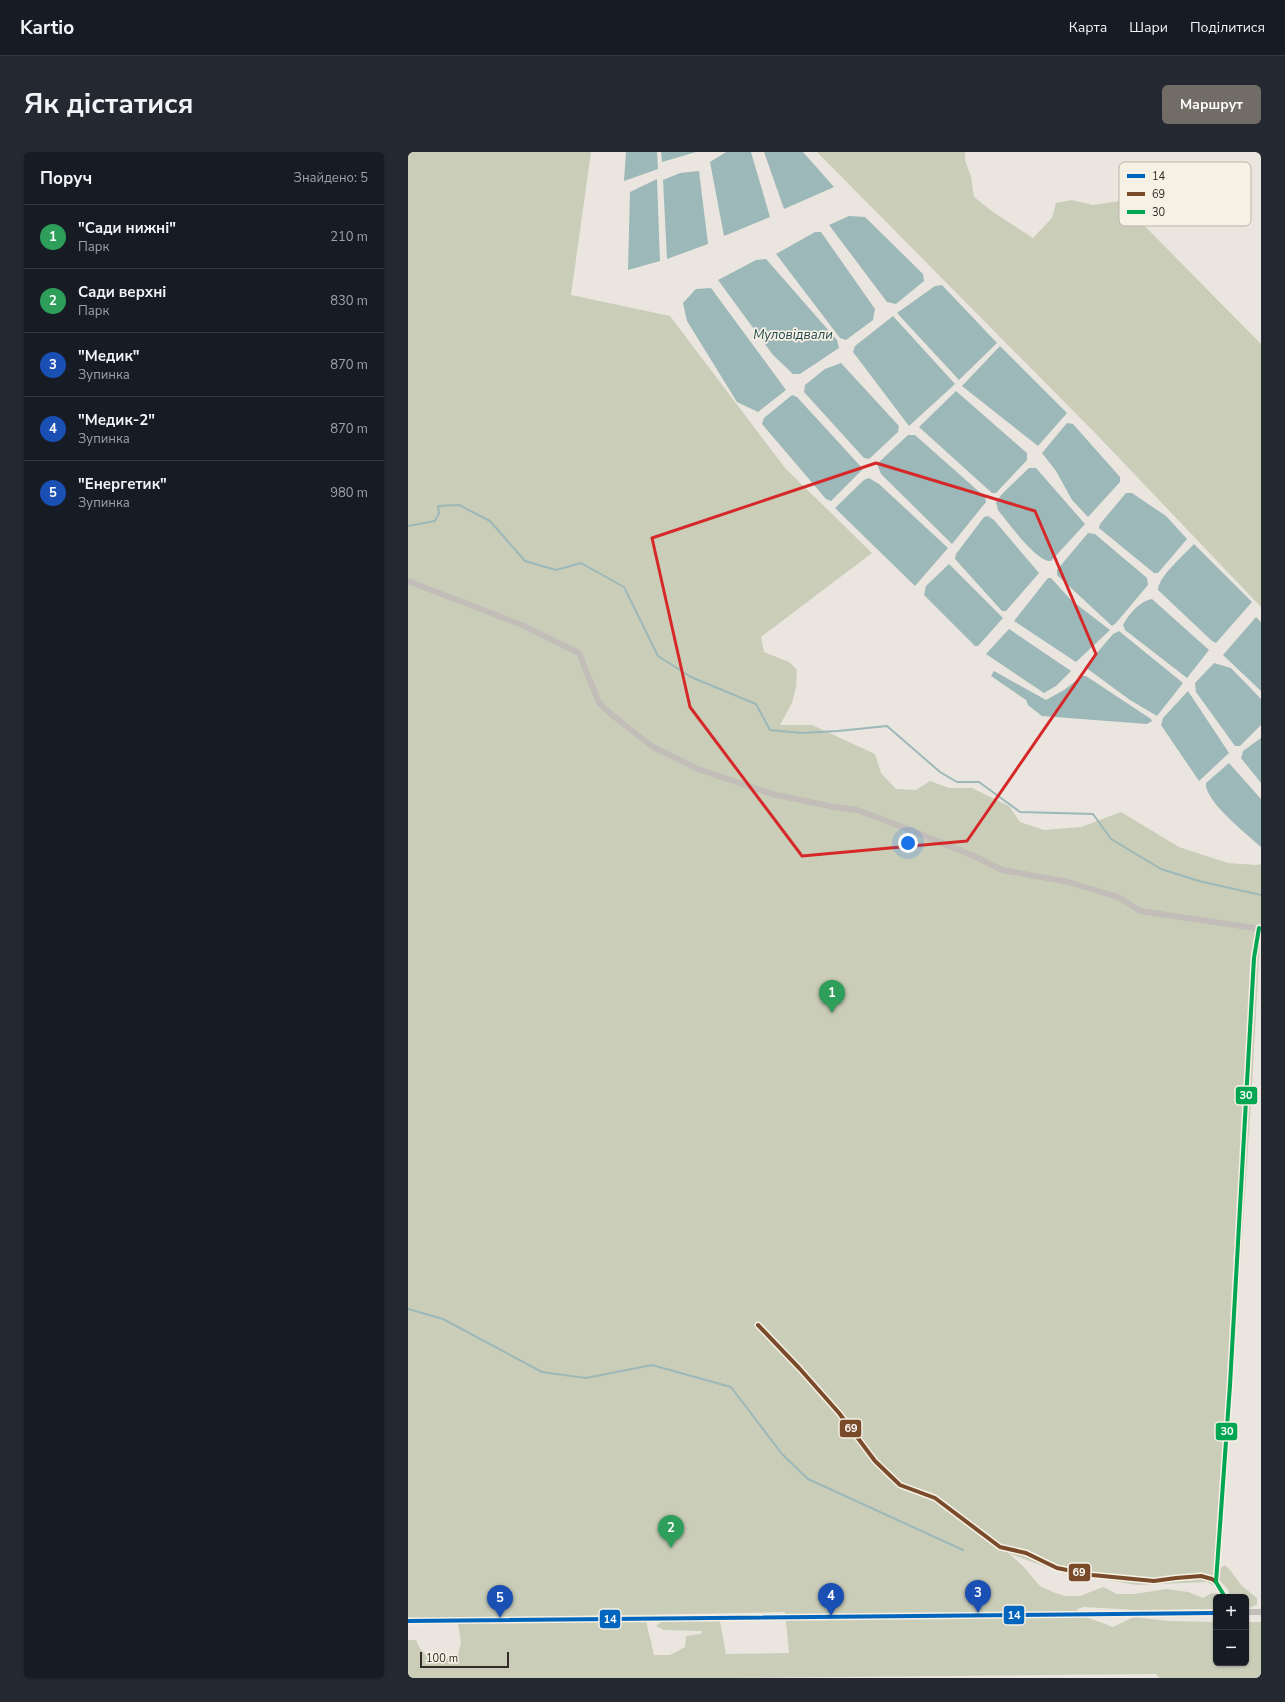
<!DOCTYPE html>
<html lang="uk">
<meta charset="utf-8">
<style>
:root{--surface:#171b24;--page:#242831;--text:#f1f3f6;--muted:#9ea1a6;--line:#363941;--accent:#726c67}
body{margin:0;font-family:"Nunito Sans",sans-serif;background:var(--page);color:var(--text)}
.controls{position:absolute;right:12px;bottom:12px;display:grid;overflow:hidden;border-radius:6px;box-shadow:0 1px 3px #0004}
.controls button{width:36px;height:36px;display:grid;place-items:center;padding:0;border:0;border-bottom:1px solid var(--line);background:var(--surface);color:var(--text);font:20px sans-serif}
.scale{position:absolute;left:12px;bottom:10px;width:89px;box-sizing:border-box;padding-left:4px;border:2px solid #322b27;border-top:0;font-size:11px;line-height:14px;white-space:nowrap;color:#322b27;-webkit-text-stroke:3px #f7f0e5;paint-order:stroke}
.you{position:absolute;left:500px;top:691px;width:14px;height:14px;margin:-10px;border:3px solid #fff;border-radius:50%;background:#1a73e8;box-shadow:0 0 0 6px #1a73e833}
.badge{display:grid;place-items:center;width:26px;height:26px;border-radius:50%;background:var(--accent);color:#fff;font-size:13px;font-weight:700}
.pin{position:absolute;translate:-50% -33px;filter:drop-shadow(0 1px 2px #0008)}
.pin::after{content:'';position:absolute;top:21px;width:14px;height:12px;background:inherit;clip-path:polygon(0 0,100% 0,50% 100%)}
.list{margin:0;padding:0;list-style:none}
h2{display:flex;justify-content:space-between;align-items:center;height:52px;margin:0;padding:0 16px;font-size:17px}
h2 small{font-size:13px;font-weight:400;color:var(--muted)}
.list li{display:grid;grid-template-columns:26px 1fr auto;gap:12px;align-items:center;box-sizing:border-box;height:64px;padding:0 16px;border-top:1px solid var(--line)}
.list b{display:block;font-size:15px;white-space:nowrap}
.list p{margin:0;font-size:13px;white-space:nowrap;color:var(--muted)}
.list em{font-size:13px;font-style:normal;color:var(--muted)}
.map{position:relative;flex:none;width:853px;height:1526px;overflow:hidden;border-radius:6px}
header{display:flex;align-items:center;gap:24px;box-sizing:border-box;height:56px;padding:0 20px;background:var(--surface);border-bottom:1px solid var(--line)}
header strong{font-size:19px}
nav{display:flex;gap:22px;margin-inline-start:auto;font-size:14px}
.intro{display:flex;align-items:center;justify-content:space-between;box-sizing:border-box;height:96px;padding:0 24px}
h1{margin:0;font-size:28px}
.button{padding:10px 18px;border-radius:6px;background:var(--accent);color:#fff;font-size:14px;font-weight:700}
main{display:flex;gap:24px;padding:0 24px}
aside{flex:1;background:var(--surface);border-radius:6px;box-shadow:0 1px 3px #0004}
.map>svg:first-child{display:block}
</style>
<header>
<strong>Kartio</strong>
<nav><a>Карта</a><a>Шари</a><a>Поділитися</a></nav>
</header>
<div class="intro"><h1>Як дістатися</h1><a class="button">Маршрут</a></div>
<main>
<aside>
<h2>Поруч<small>Знайдено: 5</small></h2>
<ul class="list">
<li><span class="badge" style="background:#2e9e5b">1</span><div><b>&quot;Сади нижні&quot;</b><p>Парк</p></div><em>210 m</em></li>
<li><span class="badge" style="background:#2e9e5b">2</span><div><b>Сади верхні</b><p>Парк</p></div><em>830 m</em></li>
<li><span class="badge" style="background:#1a4fb4">3</span><div><b>&quot;Медик&quot;</b><p>Зупинка</p></div><em>870 m</em></li>
<li><span class="badge" style="background:#1a4fb4">4</span><div><b>&quot;Медик-2&quot;</b><p>Зупинка</p></div><em>870 m</em></li>
<li><span class="badge" style="background:#1a4fb4">5</span><div><b>&quot;Енергетик&quot;</b><p>Зупинка</p></div><em>980 m</em></li>
</ul>
</aside>
<div class="map">
<svg width="853" height="1526" viewBox="0 0 853 1526">
<rect width="100%" height="100%" fill="#eae5de"/>
<!-- green -->
<path fill="#caceb9" d="M0 0H183L163 143 262 164 377 316 464 401 353 485 356 500 381 510 389 518 388 535 384 551 372 573H404L467 602 473 621 488 637 508 638 522 629 541 636H564L601 654 612 670 636 678 673 675 713 660 771 695 820 711 849 713 853 712V771L843 951 812 1416 817 1413 823 1419 833 1433 849 1446V1453L838 1457V1445H822L820 1437 811 1428 810 1436 799 1430 729 1433 649 1419 600 1401 614 1413 632 1434 645 1440 657 1444H672L695 1435 709 1442H727L758 1437 780 1440 795 1446 804 1441 813 1442 814 1445H808V1456L806 1457 729 1458 676 1455 669 1457 673 1463 705 1475 726 1465 761 1469 808 1470V1511H838V1470H853V1526H751L748 1522 324 1526H0V1488H8C17 1510 28 1506 49 1506L53 1491 50 1471 238 1469 246 1503H262L277 1495 278 1484 293 1482 294 1479 256 1478 248 1474 254 1469H312L318 1502 381 1501 377 1460 0 1467Z
M409 0H557V8L563 25 566 45 585 60 625 86 644 66 648 51 664 48 685 53 712 49 853 192V455L690 284Z"/>
<!-- water -->
<path fill="#9db8b8" d="M218 0H249L250 17 216 29Z
M253 0H288L254 10Z
M318 0H343L362 65 316 84 302 10Z
M356 0H395L426 35 376 57Z
M291 19 300 92 259 107 255 28 272 21Z
M249 27 252 109 220 118 222 40Z
M441 64 457 65 515 122 516 129 488 152 479 150 421 73Z
M407 80H413L467 157 465 168 438 188 432 186 368 102Z
M358 107 429 188 431 196 392 222H385L365 203 310 128 348 108Z
M534 133 589 191 551 228 489 161 527 134Z
M303 136 378 238 350 260 329 250 279 169 275 151 288 137Z
M485 164 547 232 501 274 445 200 447 194Z
M592 194 659 261 630 294 554 234Z
M433 211 491 274 490 280 461 307 456 306 396 240 397 233 417 217Z
M548 239 619 301V308L588 341H584L511 275Z
M384 243 389 245 455 317 423 349 418 347 354 272 356 266Z
M659 271 665 272 712 325V330L680 365 664 348 648 319 634 301Z
M500 283H507L577 345 578 350 544 392 473 322 469 312Z
M621 316H628L677 372 643 409C628 410 600 370 590 358L588 350 594 342Z
M461 326 471 332 540 396 507 434 427 356 456 328Z
M718 341H724L758 364 779 387 750 421H746L691 376 692 372Z
M580 364 586 368 631 421 598 459H594L547 407 548 402 576 365Z
M680 381 687 382 739 426 740 433 708 471 704 474 649 423V418Z
M786 392 844 450 808 491 804 489 750 438C750 425 777 402 786 392Z
M541 412 595 466 570 494H567L516 443 518 434Z
M640 426H643L663 448 702 478 668 510 606 469Z
M744 447 801 498 779 526 717 478 715 473C721 462 732 449 744 447Z
M848 465 853 470V539L815 503Z
M601 477 663 519 648 534 636 541 578 502Z
M711 479 775 531 749 564 722 548 677 515 705 482Z
M806 511 823 516 853 547V573L832 594H827L788 540 787 531Z
M586 519 638 548 656 538 674 524H678L743 567 744 569 739 572 634 564 620 553 618 548 583 524Z
M780 539 821 601 791 629 753 573 755 566Z
M853 586V631L833 606 835 599Z
M821 611 853 647V695C840 683 796 649 798 631Z"/>
<g fill="none" stroke-linecap="round" stroke-linejoin="round">
<!-- stream -->
<path stroke="#9db8b8" stroke-width="2" d="M0 374 27 369 31 361 30 354 51 353 82 369 117 409 148 418 173 411 216 435 250 504 283 525 348 552 362 578 393 581 430 579 479 574 532 620 549 630H571L612 660 685 662 703 687 753 717 791 729 853 743
M0 1157 35 1167 134 1220 178 1226 244 1213 323 1235 374 1302 400 1327 555 1398"/>
<!-- street -->
<path stroke="#c2bdb8" stroke-width="6" d="M0 429 114 473 171 501 191 551 204 563 245 595 290 617 364 642 426 655 449 658 505 679 568 705 594 718 660 730 710 745 732 759 853 777
M350 1173 392 1217 431 1261 467 1309 492 1333 527 1346 592 1395 618 1401 649 1416 684 1423 746 1429 768 1426 793 1424 804 1427 808 1430
M817 1445 808 1430 822 1233 846 806 851 776
M838 1460H853
M0 1469 808 1461"/>
<!-- bus-1 casing -->
<g stroke="#f7f0e5" stroke-width="7">
<path id="bus-1" d="M0 1469 808 1461"/>
</g>
<!-- bus-2 casing -->
<g stroke="#f7f0e5" stroke-width="7">
<path id="bus-2" d="M350 1173 392 1217 431 1261 467 1309 492 1333 527 1346 592 1395 618 1401 649 1416 684 1423 746 1429 768 1426 793 1424 804 1427 808 1430"/>
</g>
<!-- bus-3 casing -->
<g stroke="#f7f0e5" stroke-width="7">
<path id="bus-3" d="M817 1445 808 1430 822 1233 846 806 851 776"/>
</g>
<!-- bus-1 -->
<use href="#bus-1" stroke="#0065bd" stroke-width="4"/>
<!-- bus-2 -->
<use href="#bus-2" stroke="#7a4b2a" stroke-width="4"/>
<!-- bus-3 -->
<use href="#bus-3" stroke="#00a651" stroke-width="4"/>
</g>
<!-- marked area -->
<path fill="none" stroke="#d62828" stroke-width="3" stroke-linejoin="round" d="M468 311 627 359 688 502 559 689 394 704 282 555 244 386Z"/>
<g text-anchor="middle" stroke-width="3.5" stroke-linejoin="round" paint-order="stroke">
<!-- water labels -->
<g font-size="13" font-style="italic" fill="#214a4f" stroke="#f7f0e5">
<text x="385" y="187">Муловідвали</text>
</g>
</g>
<!-- legend -->
<rect x="711" y="10" width="132" height="64" rx="6" fill="#f7f0e5" stroke="#bcb5ac" stroke-width="1"/>
<rect x="719" y="22" width="18" height="4" fill="#0065bd"/>
<rect x="719" y="40" width="18" height="4" fill="#7a4b2a"/>
<rect x="719" y="58" width="18" height="4" fill="#00a651"/>
<g font-size="11" fill="#322b27">
<text x="744" y="28">14</text>
<text x="744" y="46">69</text>
<text x="744" y="64">30</text>
</g>
<g stroke="#f7f0e5" stroke-width="1.5">
<rect x="827" y="934" width="23" height="19" rx="4" fill="#00a651"/>
<rect x="431" y="1267" width="23" height="19" rx="4" fill="#7a4b2a"/>
<rect x="807" y="1270" width="23" height="19" rx="4" fill="#00a651"/>
<rect x="660" y="1411" width="23" height="19" rx="4" fill="#7a4b2a"/>
<rect x="595" y="1453" width="22" height="20" rx="4" fill="#0065bd"/>
<rect x="191" y="1457" width="22" height="20" rx="4" fill="#0065bd"/>
</g>
<g font-size="11" text-anchor="middle" font-weight="bold" fill="#fff">
<text x="838" y="947">30</text>
<text x="443" y="1280">69</text>
<text x="819" y="1283">30</text>
<text x="671" y="1424">69</text>
<text x="606" y="1467">14</text>
<text x="202" y="1471">14</text>
</g>
</svg>
<div class="controls">
<button>+</button>
<button>−</button>
</div>
<div class="scale">100 m</div>
<div class="you"></div>
<div class="pin badge" style="left:424px;top:861px;background:#2e9e5b">1</div>
<div class="pin badge" style="left:263px;top:1396px;background:#2e9e5b">2</div>
<div class="pin badge" style="left:570px;top:1461px;background:#1a4fb4">3</div>
<div class="pin badge" style="left:423px;top:1464px;background:#1a4fb4">4</div>
<div class="pin badge" style="left:92px;top:1466px;background:#1a4fb4">5</div>
</div>
</main>
